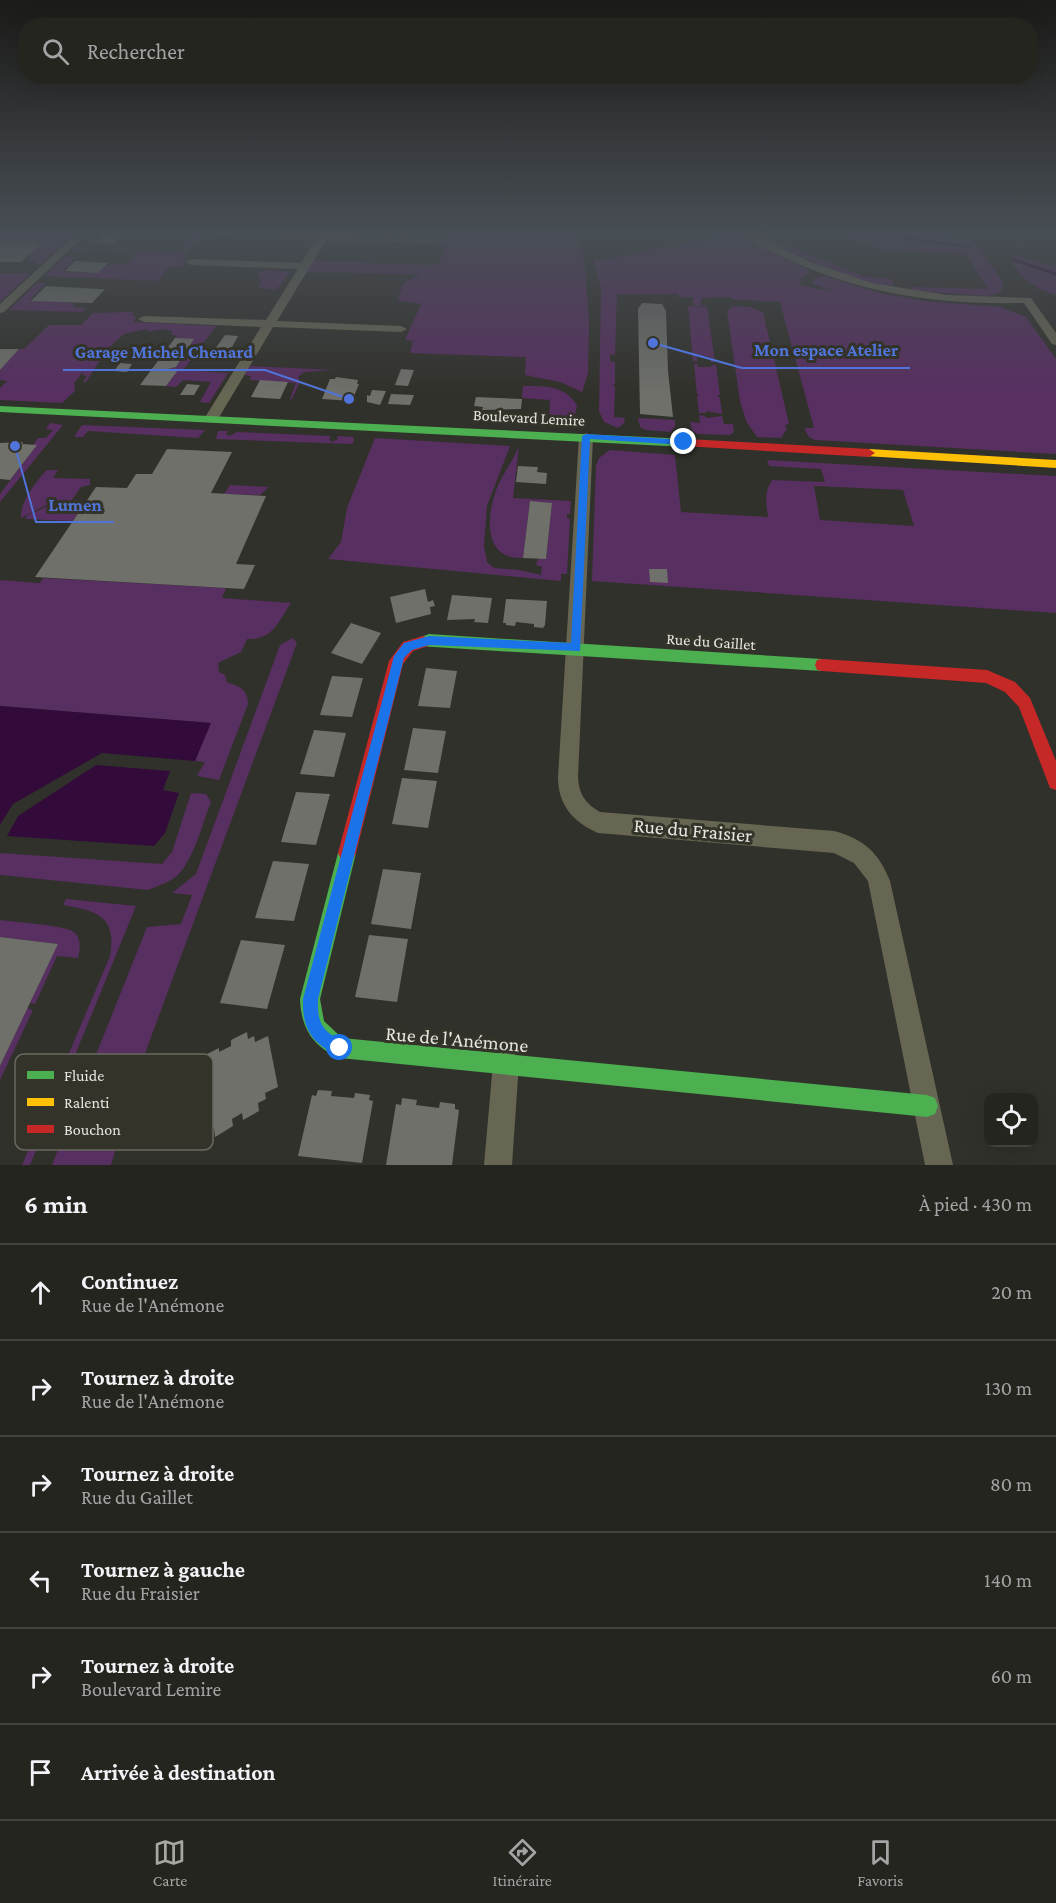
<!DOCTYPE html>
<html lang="fr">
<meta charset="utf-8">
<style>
:root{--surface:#252520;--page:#2d2d29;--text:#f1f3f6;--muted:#a3a5a5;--line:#42423e;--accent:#a7a7a1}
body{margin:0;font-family:"Crimson Pro",serif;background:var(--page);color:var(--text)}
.controls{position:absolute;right:18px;bottom:18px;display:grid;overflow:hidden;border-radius:12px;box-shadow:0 6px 24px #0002}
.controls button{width:54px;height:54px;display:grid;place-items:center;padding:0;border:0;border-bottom:2px solid var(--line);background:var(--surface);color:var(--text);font:30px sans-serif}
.stop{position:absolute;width:18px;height:18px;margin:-14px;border:4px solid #1a73e8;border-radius:50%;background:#fff}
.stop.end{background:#1a73e8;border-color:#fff;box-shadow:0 2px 6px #0008}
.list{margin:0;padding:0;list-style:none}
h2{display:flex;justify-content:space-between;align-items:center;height:78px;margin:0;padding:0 24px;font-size:26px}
h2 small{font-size:20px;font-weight:400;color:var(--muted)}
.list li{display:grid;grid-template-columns:39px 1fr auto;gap:18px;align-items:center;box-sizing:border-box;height:96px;padding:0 24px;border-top:2px solid var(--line)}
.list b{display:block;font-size:22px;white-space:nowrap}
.list p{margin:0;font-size:20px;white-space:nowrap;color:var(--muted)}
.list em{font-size:20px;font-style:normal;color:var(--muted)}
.icon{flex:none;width:33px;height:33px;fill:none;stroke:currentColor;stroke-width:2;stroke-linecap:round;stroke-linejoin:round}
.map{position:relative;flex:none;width:1056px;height:1165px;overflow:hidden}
.search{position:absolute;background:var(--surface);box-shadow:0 6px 24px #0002;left:18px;right:18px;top:18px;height:66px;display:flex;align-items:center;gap:15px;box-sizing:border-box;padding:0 21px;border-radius:24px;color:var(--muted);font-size:22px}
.sheet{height:654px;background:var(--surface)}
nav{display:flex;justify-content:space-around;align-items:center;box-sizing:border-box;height:84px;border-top:2px solid var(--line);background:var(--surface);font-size:16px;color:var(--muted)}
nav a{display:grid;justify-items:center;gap:3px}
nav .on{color:var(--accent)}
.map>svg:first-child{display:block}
</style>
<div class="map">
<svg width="1056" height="1165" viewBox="0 0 1056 1165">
<rect width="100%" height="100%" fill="#31312b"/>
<!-- green -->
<path fill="#572f60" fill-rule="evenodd" d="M0 231H77L40 265 34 264 37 261H26L31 256 28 255 39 245 0 242Z
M195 231H211L207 235H201L182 258 187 259 182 266H169L158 281 45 276 65 257H76L62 272 98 273 105 266H109L113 263 127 264 137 252 86 249 83 252H71L74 248 180 253 194 237 195 234H193Z
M450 231H579L578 242 584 258 589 320 588 373 582 392 560 382 525 375 526 357 410 353 413 341 405 340 421 304 398 300 403 284 420 274 307 272 313 261 432 265 439 263 446 244 439 243Z
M726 231H731L810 271 801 279 800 285 834 292 813 284 814 278 824 276 876 292 924 301 1000 307 1026 317 1056 359V454L815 440 809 437 804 428H814L780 302 731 299V297L701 298V305L707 306 688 305H693V297H678V294H617L615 355 610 354V361L615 362V384L612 385 615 386 614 417 624 418 625 422 618 428 604 422 599 411 601 288 593 258 598 260 690 243 727 234Z
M750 231H776L766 237 862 276 892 279 894 285C863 291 780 246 750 231Z
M833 231H905L967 239 983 254 1001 279 1003 287 1000 292 989 296 914 291 911 287 988 289 966 254 884 250Z
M1014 255 1056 267V295C1036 289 1025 282 1013 264Z
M268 270 290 272 276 290 258 287 262 280 258 277 259 272Z
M25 273 30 274 0 302V274Z
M37 283H46L29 300 75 303 72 307 86 308 82 312 9 310Z
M688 306 707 307 715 362H711L710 357 697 356V361H693Z
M733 306 750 307 763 312 789 424 785 425 787 429 781 438 757 437 746 421 740 401 727 311Z
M134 312 132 315 136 316 134 322 216 326 183 370 228 373 209 403 200 402 211 382 183 380 176 387 166 386 177 370 168 369 176 367 181 359 176 358 182 351 175 338 177 336 172 335V331L163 329 147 332 148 329 124 334 107 349 86 382H83L87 376 83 375V372L74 383 75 391 62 403 0 400V388L7 381 0 380V370L19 349H24L49 325H81L93 313Z
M694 364H697L698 367H711L712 365H716L720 395 717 396 720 398 722 414 706 411V413H699L697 396 700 395 697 394Z
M250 366 334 370 304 372 298 377 300 381 292 399H290L296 383 250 380 251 376 244 375Z
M523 386C545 386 564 385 577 405L575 415 560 424 549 425 550 400 522 398Z
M699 415 705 416 706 418 722 416 724 424H733L734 432 730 435 697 434 692 430 690 422 700 423Z
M638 418 675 420V427L670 432 646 430 640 427Z
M50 423 63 425 0 502V494L36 446 33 445 38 438H46L53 430 46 429Z
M82 425 205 430 198 438 88 431 83 437H74Z
M218 431H228L226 434 230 436 237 432 331 436 329 439 332 442 338 439 337 436 353 437 354 440 352 444 216 439Z
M375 438 510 446 487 506 484 546 487 562 494 568 519 570 541 575 542 567 536 565 538 559H546L552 503 530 502 523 558C480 560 487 510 499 483 505 471 514 459 519 446L513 498 571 501 570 514H567V518L570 519 567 574H561V581L328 559 341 542 347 508Z
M610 450 675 455 681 512 768 517C766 502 764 493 772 480L825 482 821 469 769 466 767 460 1056 476V613L592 581 596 466 599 458ZM814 486 903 490 914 526 820 520Z
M47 470H58L53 478 90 479V485L81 487 68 505 48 504 21 518C20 502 36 481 47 470Z
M230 485 269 487 260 495 224 494Z
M48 506 81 508 73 521 25 519 28 515Z
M43 578 226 588 222 598 291 603C278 622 273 640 247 639L241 652 218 663 219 672 225 675 227 682C240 687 248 689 248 704L219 780 197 776 205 762 195 761 210 723 0 706V580L40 583Z
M293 638 297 643 137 1075 111 1165H52L147 927 181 924 192 895 172 893 196 874 280 645Z
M191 793 206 794 211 802C202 824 195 857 178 875 170 882 158 886 148 890L0 875V853L162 864 172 852Z
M66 899 136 906 30 1165H22L110 956C117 916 97 911 63 905Z
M0 920C14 922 65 925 74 932 82 939 80 950 78 958L57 956 35 1004 30 1003 57 944 0 937Z
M27 1008 33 1010 0 1080V1066Z"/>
<!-- water -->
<path fill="#320b3a" d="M0 706 211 723 195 761 102 753 13 804 0 825Z
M96 765 170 771 163 790 179 793 165 833 154 846 7 836 18 816Z"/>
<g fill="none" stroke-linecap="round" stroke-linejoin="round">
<!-- stream -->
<path stroke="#320b3a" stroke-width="3" d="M855 231 970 247
M1014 260 1056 274"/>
</g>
<!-- building -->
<path fill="#6f706a" d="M107 231H128L115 243H94Z
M4 242 36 243 40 245 21 262H0V245Z
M75 261 108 263 98 273 65 271Z
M46 286 99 289H105L92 303 31 301Z
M642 303 662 304 666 311 668 371 673 417 640 414 638 309Z
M225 335 238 336 232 347 226 353 213 352Z
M175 338 194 339 186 351H182L176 358 181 359 176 367 168 369 178 370 166 386 140 385Z
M0 349H19L0 370Z
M120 363 132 364 127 372 114 371Z
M401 369 414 370 408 386 395 385Z
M336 377 358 380 357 384H359L352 401 322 399 330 379H335Z
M260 380 288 382 280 399 251 397Z
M187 384 200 385 194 395H180Z
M372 390 386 391 380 405 367 402V395L370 396Z
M391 394 414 395 410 405 388 404Z
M476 397 522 399 521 409 482 410 483 407 474 406Z
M23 442 22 444 37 445 10 480 0 479V443Z
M167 449 232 452 211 493 266 496 236 564 255 565 244 589 35 577 96 487 127 488 136 474H152Z
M518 466 538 467 537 472 547 473 546 484 516 482Z
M530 501 552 503 546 559 523 558Z
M649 569H667L668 583 650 582Z
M425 589 428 602 433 600 435 606 430 607 431 614 396 623 390 597Z
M452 595 492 598 488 623 474 622 475 619 447 620Z
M506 599 547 601 545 625 543 628 534 627V624L516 622 515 626 506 625V623H503Z
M351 623 381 633 362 664 331 653Z
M426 668 457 671 450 708 418 706Z
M332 676 363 678 352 717 320 715Z
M413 728 446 731 438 773 404 770Z
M314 730 346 733 334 777 300 774Z
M402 778 437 781 428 828 392 824Z
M296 792 330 794 316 845 281 842Z
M273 861 309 864 294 921 255 918Z
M383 869 421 873 411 929 371 924Z
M369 935 408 939 397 1002 355 997Z
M0 937 58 944 0 1066Z
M241 940 285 945 267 1009 220 1003Z
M247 1032 248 1039 254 1036 255 1042 268 1036 278 1087 265 1093 266 1099 258 1103 259 1111 243 1120 242 1113 232 1119 233 1126 225 1131 215 1137 214 1128 206 1133 205 1127 190 1135 183 1080 198 1072 197 1065 205 1060V1055L219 1048V1052L231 1046V1040Z
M318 1090 332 1091 331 1096 354 1098 355 1093 370 1095 369 1100 373 1101 362 1163 298 1156 312 1095 316 1096Z
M402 1098 417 1100 416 1105 439 1108 440 1102 455 1104V1109L459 1110 452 1165H386L396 1104 401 1105Z"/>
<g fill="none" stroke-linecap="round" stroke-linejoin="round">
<!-- street -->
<path fill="#666653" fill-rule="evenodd" d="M79 231H89L4 312 0 313V304Z
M211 231 320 233 321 231H331L329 234 430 237 435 240 430 243 326 240 277 321 401 326 407 329 401 332 273 327 218 419 211 423 204 419 261 327 144 322 138 319 144 316 266 320 298 269 191 265 186 262 191 259 301 263 316 239 214 236 211 235Z
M735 231H747L813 263 872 283 947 295 1031 298 1056 333V345L1052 344 1024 303C937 305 853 293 775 253 762 247 745 240 735 231Z
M586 433 593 437 578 777C579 794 585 803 600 812L834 831C864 839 879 853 890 881L953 1165H925L868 881 854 863 834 853 598 833C573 822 558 805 558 777L579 437Z
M506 1050 515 1054 519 1063 512 1165H484L493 1063 497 1054Z"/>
<!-- fast -->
<path fill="#4caf50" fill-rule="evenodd" d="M0 406 687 439 693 443 687 447 0 412Z
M429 634 822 659 827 660 829 665 827 670 822 671 418 646 416 642 418 638Z
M347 844 353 847 356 853 320 999 324 1021 342 1038 927 1095 935 1098 938 1106 935 1114 927 1117 340 1058C313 1047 301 1028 300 999L338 853 341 847Z"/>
<!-- slow -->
<path fill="#ffc107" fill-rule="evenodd" d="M869 449 1056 460V468L865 456 863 453Z"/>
<!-- jam -->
<path fill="#c62828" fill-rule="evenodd" d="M687 439 869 449 875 453 869 457 683 446V440Z
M423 636 428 638 430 642 428 646 413 651 403 664 356 853 353 859 347 862 341 859 338 853 389 661 403 642Z
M822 659 987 670 1015 682 1030 698 1056 761V790L1050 788 1019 707 1005 692 986 683 822 671 817 670 815 665 817 660Z"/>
</g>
<!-- sky -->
<linearGradient id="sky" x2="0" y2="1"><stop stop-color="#1b1b18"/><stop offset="0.59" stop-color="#484e55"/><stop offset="1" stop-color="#484e55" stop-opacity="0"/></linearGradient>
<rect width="1056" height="394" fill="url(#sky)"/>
<!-- route -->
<path fill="#1a73e8" d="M586 434 684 440 688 442 684 445 590 439 580 651 429 645 412 650 404 658 318 999C317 1025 323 1031 345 1043L347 1048 345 1053 340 1056C312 1044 302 1029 303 999L394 656 404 643 429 636 571 643 582 436Z"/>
<g text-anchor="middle" stroke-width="6" stroke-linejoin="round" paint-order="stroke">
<!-- street labels -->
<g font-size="16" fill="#e7e7e0" stroke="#333329">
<text transform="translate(529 417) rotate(3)" y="6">Boulevard Lemire</text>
<text transform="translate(711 641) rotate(4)" y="6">Rue du Gaillet</text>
</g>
<!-- near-street labels -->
<g font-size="20" fill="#e7e7e0" stroke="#333329">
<text transform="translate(693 830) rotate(5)" y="7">Rue du Fraisier</text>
<text transform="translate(457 1039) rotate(5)" y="7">Rue de l'Anémone</text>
</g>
</g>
<!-- legend -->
<rect x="15" y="1054" width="198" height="96" rx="9" fill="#333329" stroke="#696960" stroke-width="1.5"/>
<rect x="27" y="1071" width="27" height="8" fill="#4caf50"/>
<rect x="27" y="1098" width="27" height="8" fill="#ffc107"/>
<rect x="27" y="1125" width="27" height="8" fill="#c62828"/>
<g font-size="16" fill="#e7e7e0">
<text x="64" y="1081">Fluide</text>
<text x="64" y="1108">Ralenti</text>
<text x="64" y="1135">Bouchon</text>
</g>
<!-- callouts -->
<path fill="none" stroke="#5074da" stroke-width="2" d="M653 343L742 368H910M349 399L265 370H63M15 446L36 522H114"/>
<g fill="#5074da" stroke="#333329" stroke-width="2">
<circle cx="653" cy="343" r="6"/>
<circle cx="349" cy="399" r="6"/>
<circle cx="15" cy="446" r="6"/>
</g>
<g font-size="18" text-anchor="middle" font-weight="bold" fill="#5074da" stroke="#333329" stroke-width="6" stroke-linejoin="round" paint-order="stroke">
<text x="826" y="356">Mon espace Atelier</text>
<text x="164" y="358">Garage Michel Chenard</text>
<text x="75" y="511">Lumen</text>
</g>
</svg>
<div class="controls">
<button><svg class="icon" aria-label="locate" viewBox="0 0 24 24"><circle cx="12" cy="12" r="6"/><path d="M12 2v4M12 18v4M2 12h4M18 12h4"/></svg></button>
</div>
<div class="stop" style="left:340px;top:1048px"></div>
<div class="stop end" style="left:684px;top:442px"></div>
<div class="search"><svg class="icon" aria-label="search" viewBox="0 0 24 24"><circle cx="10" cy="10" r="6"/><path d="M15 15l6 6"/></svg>Rechercher</div>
</div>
<section class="sheet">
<h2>6 min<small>À pied · 430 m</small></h2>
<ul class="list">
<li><svg class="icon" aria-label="ahead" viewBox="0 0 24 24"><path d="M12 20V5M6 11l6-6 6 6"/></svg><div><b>Continuez</b><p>Rue de l'Anémone</p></div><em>20 m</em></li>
<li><svg class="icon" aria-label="right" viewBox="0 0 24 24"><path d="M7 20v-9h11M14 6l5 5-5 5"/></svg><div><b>Tournez à droite</b><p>Rue de l'Anémone</p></div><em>130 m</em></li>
<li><svg class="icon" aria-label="right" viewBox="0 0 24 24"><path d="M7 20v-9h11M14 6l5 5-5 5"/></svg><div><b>Tournez à droite</b><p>Rue du Gaillet</p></div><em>80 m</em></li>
<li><svg class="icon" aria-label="left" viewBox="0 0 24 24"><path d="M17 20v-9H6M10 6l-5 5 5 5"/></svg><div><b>Tournez à gauche</b><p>Rue du Fraisier</p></div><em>140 m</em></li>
<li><svg class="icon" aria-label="right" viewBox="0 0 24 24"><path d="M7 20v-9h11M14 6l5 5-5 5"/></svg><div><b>Tournez à droite</b><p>Boulevard Lemire</p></div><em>60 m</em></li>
<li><svg class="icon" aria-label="arrive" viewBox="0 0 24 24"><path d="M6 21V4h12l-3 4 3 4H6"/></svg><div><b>Arrivée à destination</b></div></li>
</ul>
</section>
<nav>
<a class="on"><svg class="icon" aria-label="map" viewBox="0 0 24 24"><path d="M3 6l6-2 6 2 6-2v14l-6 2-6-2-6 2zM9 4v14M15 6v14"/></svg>Carte</a>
<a><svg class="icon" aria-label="directions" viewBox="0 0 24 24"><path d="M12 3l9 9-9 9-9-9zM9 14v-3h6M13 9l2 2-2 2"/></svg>Itinéraire</a>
<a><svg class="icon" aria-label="saved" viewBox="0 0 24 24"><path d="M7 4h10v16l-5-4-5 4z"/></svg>Favoris</a>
</nav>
